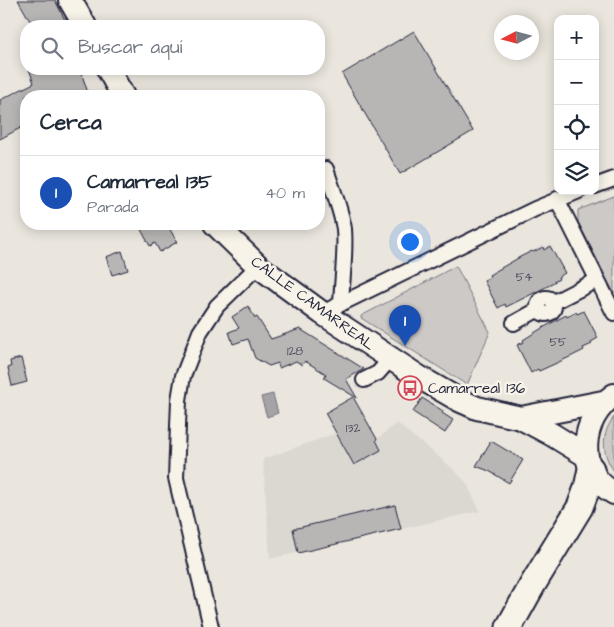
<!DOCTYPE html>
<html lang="es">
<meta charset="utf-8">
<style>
:root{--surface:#fff;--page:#f6f6f7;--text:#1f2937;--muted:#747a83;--line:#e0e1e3;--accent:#d1495b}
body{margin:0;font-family:"Architects Daughter",sans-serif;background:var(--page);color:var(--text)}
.controls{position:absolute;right:15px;top:15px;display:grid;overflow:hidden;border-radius:10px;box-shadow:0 2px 12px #0003}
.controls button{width:45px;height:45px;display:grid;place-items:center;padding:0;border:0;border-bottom:1px solid var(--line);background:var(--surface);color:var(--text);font:25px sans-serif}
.compass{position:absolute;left:494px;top:15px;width:45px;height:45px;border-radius:50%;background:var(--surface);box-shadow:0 2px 12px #0003;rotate:264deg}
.you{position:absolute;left:409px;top:241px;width:18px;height:18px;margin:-12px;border:4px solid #fff;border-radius:50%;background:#1a73e8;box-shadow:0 0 0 8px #1a73e833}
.badge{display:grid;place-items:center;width:32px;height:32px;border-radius:50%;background:var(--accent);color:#fff;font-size:16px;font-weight:700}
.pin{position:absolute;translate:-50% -41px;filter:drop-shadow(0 1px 2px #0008)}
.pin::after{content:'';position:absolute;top:26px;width:18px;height:15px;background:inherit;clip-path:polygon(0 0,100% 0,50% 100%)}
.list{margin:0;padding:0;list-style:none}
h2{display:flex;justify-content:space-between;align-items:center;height:65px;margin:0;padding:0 20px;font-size:21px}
h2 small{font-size:16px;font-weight:400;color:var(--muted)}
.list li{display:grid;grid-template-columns:32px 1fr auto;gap:15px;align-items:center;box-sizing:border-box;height:75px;padding:0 20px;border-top:1px solid var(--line)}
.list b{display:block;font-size:19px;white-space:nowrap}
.list p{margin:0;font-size:16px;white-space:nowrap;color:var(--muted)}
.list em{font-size:16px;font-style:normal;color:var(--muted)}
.icon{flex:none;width:28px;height:28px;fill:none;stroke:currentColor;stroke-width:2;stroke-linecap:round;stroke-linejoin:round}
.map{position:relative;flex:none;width:614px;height:627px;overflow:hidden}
.search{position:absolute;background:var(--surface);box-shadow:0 2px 12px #0003;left:20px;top:20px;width:305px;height:55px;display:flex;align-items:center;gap:12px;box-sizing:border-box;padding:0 18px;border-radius:20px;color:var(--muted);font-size:19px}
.panel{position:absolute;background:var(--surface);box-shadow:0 2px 12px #0003;left:20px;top:90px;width:305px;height:140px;border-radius:20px}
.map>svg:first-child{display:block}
</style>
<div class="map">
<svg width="614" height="627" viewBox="0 0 614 627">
<rect width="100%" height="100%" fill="#eae6de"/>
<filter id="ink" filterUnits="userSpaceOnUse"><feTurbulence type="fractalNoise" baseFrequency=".02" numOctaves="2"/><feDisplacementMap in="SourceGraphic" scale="10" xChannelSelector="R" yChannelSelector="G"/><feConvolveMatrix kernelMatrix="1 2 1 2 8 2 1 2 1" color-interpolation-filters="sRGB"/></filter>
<g filter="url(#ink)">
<!-- built -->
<path fill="#dbd8d2" d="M397 423 450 466 466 482 480 511 270 559 263 459 336 433 349 455 377 439Z"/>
<!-- green -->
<path fill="#cdc9c6" stroke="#787680" d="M614 196V293L578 222V210Z
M456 266 490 332 467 385 361 318V316Z
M614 417V471C601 453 601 434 614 417Z"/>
<!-- water -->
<path fill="#a6a3a6" stroke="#716f7b" d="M273 394 278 413 267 417 261 397Z"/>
<!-- building -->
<path fill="#b8b6b5" stroke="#22223b" d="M18 0H55L66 22 58 26H33Z
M414 31 473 131 400 174 342 74Z
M29 69H80L89 96H26V125L0 139V100L34 83Z
M138 224H167L177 242 160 252 155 243 150 246Z
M550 246 565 273 558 277 559 279 550 284V285L506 307 505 304 498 308 484 281 490 277 489 275 520 257 532 251 533 252 543 247 544 250Z
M122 251 128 270 112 275 106 257Z
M248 306 255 318 257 317 271 339 300 329 364 369 346 379 357 398 324 378 326 374 305 361 302 365 296 361 279 368 278 363 269 366 255 358 248 339 233 344 229 332 239 328 232 317Z
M584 311 598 338 591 342 592 344 583 348 584 350 572 356 539 371 538 369 531 373 517 345 524 342 523 340 539 330 566 315 567 317 576 312 577 314Z
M21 358 27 382 12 386 8 368 11 367 10 361Z
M353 397 377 439 376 440 381 450 354 465 325 413Z
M422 398 443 411 442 413 453 420 445 433 413 412Z
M491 441 523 460 509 483 489 471 476 466Z
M395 505 401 529 298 553 293 529Z"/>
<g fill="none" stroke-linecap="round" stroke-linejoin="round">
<!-- minor casing -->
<g stroke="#22223b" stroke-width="18">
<path id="minor" d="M326 169C332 188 341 209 344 229 346 253 342 279 341 304
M595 186 614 179
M557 199 614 313
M538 306a8 8 0 1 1 16 0a8 8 0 1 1-16 0Z
M554 302 597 280
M322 313 535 209 579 191
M514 323 539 309
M364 380 378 373 391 358
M211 627 176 478 179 400 183 376 200 332 217 306 258 266"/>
</g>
<!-- trunk casing -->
<g stroke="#22223b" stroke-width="26">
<path id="trunk" d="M70 0 85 26
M108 69 123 96
M215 224 258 266 322 313 419 377 459 400 477 408 521 418 551 434 587 456
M614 395C580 418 574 472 614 493
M521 418 603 402"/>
</g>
<!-- motorway casing -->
<g stroke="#22223b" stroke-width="29">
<path id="motorway" d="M509 627 533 584 580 507 587 488 591 469"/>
</g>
<!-- minor -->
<use href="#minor" stroke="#f7f3e8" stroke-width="14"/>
<!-- trunk -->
<use href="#trunk" stroke="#f7f3e8" stroke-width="22"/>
<!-- motorway -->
<use href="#motorway" stroke="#f7f3e8" stroke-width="25"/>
</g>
</g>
<!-- icons -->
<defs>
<g id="bus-ring" transform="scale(1.25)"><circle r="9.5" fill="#f7f3e8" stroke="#d1495b" stroke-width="1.5"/><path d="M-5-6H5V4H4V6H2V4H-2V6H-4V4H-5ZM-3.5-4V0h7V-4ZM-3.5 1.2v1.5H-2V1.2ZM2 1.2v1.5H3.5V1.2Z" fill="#d1495b"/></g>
</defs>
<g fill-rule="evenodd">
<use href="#bus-ring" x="410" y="388"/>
</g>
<g text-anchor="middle" stroke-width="5" stroke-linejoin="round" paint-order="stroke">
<!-- number labels -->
<g font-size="12" fill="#48475a">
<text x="524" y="281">54</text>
<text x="558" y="346">55</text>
<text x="295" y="355">128</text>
<text x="353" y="432">132</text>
</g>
<!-- street labels -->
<g font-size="15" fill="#22223b" stroke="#f7f3e8">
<text transform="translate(313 303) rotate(36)" y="5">CALLE CAMARREAL</text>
</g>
<!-- poi labels -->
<g font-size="15" fill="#22223b" stroke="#f7f3e8" text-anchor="start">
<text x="428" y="393">Camarreal 136</text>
</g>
</g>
</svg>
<div class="controls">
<button>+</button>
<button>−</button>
<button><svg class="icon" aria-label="locate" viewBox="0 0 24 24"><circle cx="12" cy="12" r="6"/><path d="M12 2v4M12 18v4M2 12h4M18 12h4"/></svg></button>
<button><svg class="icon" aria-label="layers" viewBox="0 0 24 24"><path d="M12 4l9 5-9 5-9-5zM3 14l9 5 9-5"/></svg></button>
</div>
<svg class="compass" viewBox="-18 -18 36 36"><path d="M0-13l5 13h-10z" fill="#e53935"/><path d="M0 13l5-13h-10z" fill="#747a83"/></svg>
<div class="you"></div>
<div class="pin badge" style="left:405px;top:346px;background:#1a4fb4">1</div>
<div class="search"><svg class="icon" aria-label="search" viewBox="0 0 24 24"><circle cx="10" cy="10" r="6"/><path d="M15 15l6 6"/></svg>Buscar aquí</div>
<section class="panel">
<h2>Cerca<small></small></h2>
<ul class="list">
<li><span class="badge" style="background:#1a4fb4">1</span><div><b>Camarreal 135</b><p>Parada</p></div><em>40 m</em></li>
</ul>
</section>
</div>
